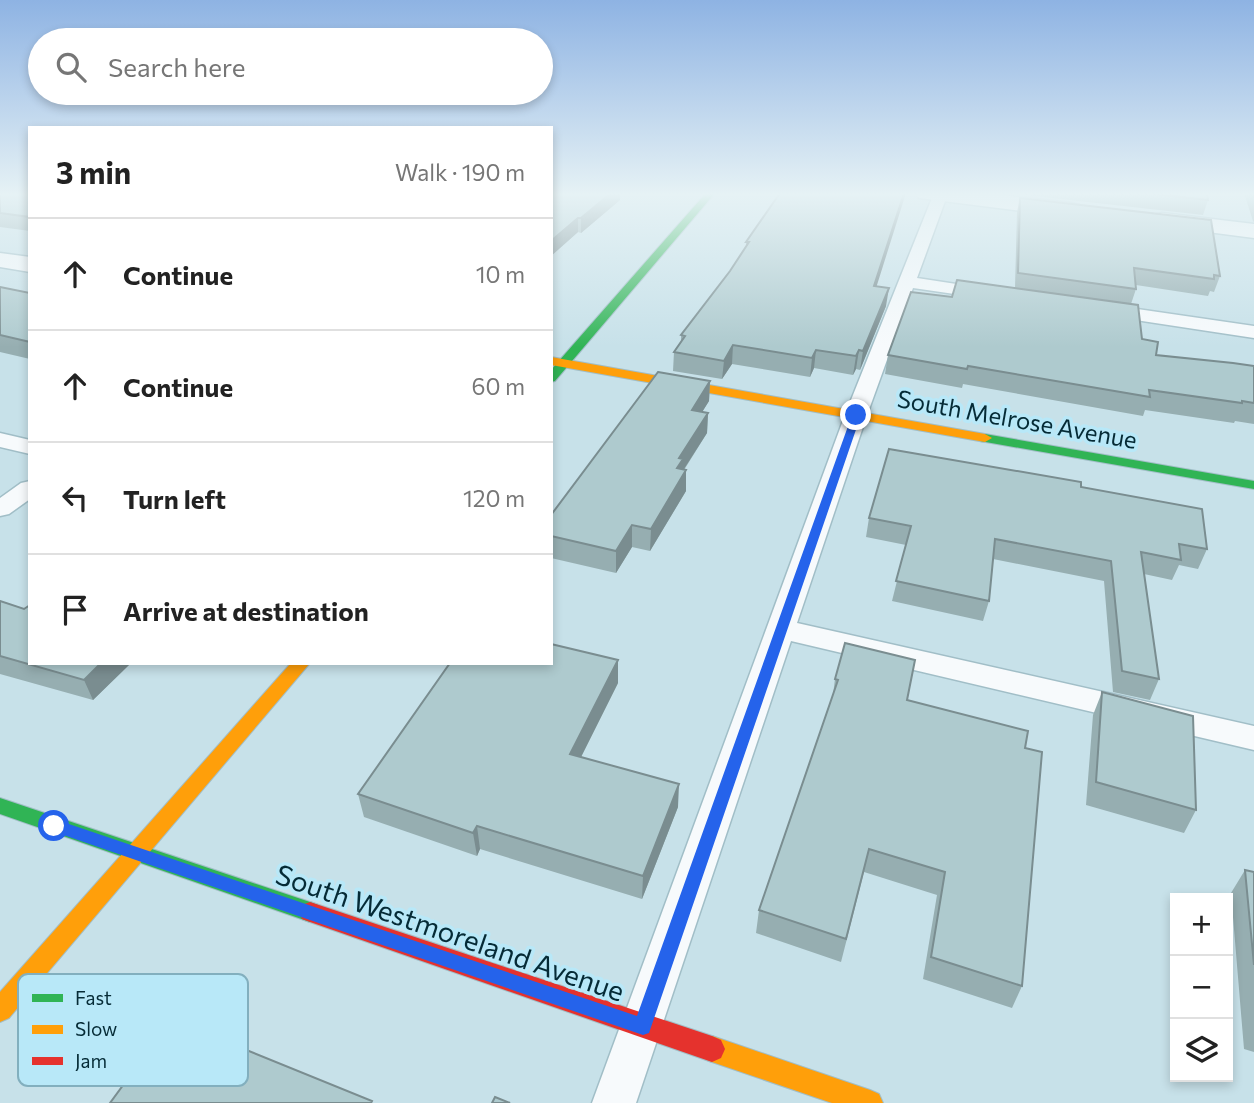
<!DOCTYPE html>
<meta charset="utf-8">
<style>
:root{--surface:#fff;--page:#f6f6f6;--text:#222;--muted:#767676;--line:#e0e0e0}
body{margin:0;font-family:Commissioner,sans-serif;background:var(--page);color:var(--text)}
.controls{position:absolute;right:21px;bottom:21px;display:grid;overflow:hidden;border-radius:0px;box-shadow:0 4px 10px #0003}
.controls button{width:63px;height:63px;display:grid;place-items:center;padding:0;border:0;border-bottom:2px solid var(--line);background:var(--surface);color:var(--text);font:35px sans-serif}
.stop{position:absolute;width:21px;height:21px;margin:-16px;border:5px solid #2563eb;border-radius:50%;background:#fff}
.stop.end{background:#2563eb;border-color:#fff;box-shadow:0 2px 7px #0008}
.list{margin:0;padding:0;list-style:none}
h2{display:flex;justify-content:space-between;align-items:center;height:91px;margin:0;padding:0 28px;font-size:30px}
h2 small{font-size:23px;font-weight:400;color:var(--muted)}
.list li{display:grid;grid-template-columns:46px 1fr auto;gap:21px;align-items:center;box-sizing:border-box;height:112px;padding:0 28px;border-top:2px solid var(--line)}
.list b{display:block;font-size:26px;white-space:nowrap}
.list em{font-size:23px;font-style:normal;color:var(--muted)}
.icon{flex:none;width:38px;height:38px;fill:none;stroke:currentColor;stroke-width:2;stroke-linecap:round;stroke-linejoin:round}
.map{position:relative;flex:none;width:1254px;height:1103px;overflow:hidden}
.search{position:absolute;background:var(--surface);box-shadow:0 4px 10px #0003;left:28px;top:28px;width:525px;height:77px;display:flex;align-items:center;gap:18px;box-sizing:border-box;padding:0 24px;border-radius:38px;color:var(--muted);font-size:26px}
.panel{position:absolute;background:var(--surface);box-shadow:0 4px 10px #0003;left:28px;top:126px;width:525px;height:539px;border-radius:0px}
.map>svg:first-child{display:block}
</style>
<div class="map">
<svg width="1254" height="1103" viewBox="0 0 1254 1103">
<rect width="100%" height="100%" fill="#c7e1e9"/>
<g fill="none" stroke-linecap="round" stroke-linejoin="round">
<!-- lane casing -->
<g stroke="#a1bec7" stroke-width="3">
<path id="lane" d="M934 193H948L917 278 989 289 998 294 989 299 913 288 867 415 797 623 1254 726V750L791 641 636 1103H592L845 415Z
M1103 304 1254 326V338L1096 314 1094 310Z
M0 433 30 440V454L0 447Z
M30 481V499L9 514 0 516V498L21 483Z"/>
</g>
<!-- street casing -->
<g stroke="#a1bec7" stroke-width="3">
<path id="street" d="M916 193H983L1071 203 1079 205 1082 210 1079 215 1071 217 919 198Z
M1162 213 1254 224V238L1154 225 1151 220 1154 215Z
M0 253 30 257V272L0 267Z"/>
</g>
<!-- fast casing -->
<g stroke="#a1bec7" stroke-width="2">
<path id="fast" d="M706 193H715L555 381 551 382V370Z
M985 434 1254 481V489L980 441 978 438 980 435Z
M0 798 310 902 318 905 321 912 318 919 310 922 0 814Z"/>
</g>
<!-- slow casing -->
<g stroke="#a1bec7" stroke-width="2">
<path id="slow" d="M551 357 985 434 992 438 985 442 551 365Z
M291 663H310L9 1018 0 1022V992Z
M712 1036 870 1090 879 1094 883 1103H832L712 1062 703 1058 699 1049 703 1040Z"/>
</g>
<!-- jam casing -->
<g stroke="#a1bec7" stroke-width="2">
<path id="jam" d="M310 902 712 1036 721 1040 725 1049 721 1058 712 1062 310 922 302 919 299 912 302 905Z"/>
</g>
<!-- lane -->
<use href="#lane" fill="#f7fafc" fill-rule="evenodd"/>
<!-- street -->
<use href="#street" fill="#f7fafc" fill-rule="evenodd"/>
<!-- fast -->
<use href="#fast" fill="#30b455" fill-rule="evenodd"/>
<!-- slow -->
<use href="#slow" fill="#ff9f0a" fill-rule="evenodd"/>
<!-- jam -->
<use href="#jam" fill="#e5322d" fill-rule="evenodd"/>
</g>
<!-- wall -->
<path fill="#96aeb1" d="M0 193H30V231L0 227Z
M551 193H620V200L581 233 578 232 551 256Z
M1017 193H1207L1208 200 1203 215 1017 194Z
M1244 193H1254V222L1253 221Z
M1020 198 1220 276 1214 292 1210 291 1208 296 1136 285V289L1131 304 1142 339 1156 355 1254 366V424L1235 421 1234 423 1145 410 1143 416 963 384 962 388 885 374 888 355 952 297 1015 288 1017 212Z
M746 242 877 287 886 306 860 370 856 369 853 375 814 368 810 377 732 364 722 379 673 371 674 352 681 342V335L730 271 746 246Z
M0 287 30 293V359L0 352Z
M710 381 709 401 702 412 708 413 707 433 684 470 686 491 650 551 632 547 616 573 551 558V515Z
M1081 487 1207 549 1198 569 1179 565 1172 580 1144 574 1159 679 1150 700 1113 692 1104 581 993 559 989 601 983 621 892 601 906 545 866 537 869 518Z
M0 601 24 609 30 663H131L93 700 0 674Z
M835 679 907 700 1025 748 1022 986 1012 1008 923 979 937 895 864 872 841 962 756 933 759 910 833 695Z
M618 683 581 757 678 807 642 899 480 849 477 856 364 817 358 794Z
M1102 692 1196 810 1184 833 1086 805 1093 715Z
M1245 870 1254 872V1052L1244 1049 1231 893Z"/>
<!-- shaded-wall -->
<path fill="#7a8d90" d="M611 193H620V200L581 233V218Z
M904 193H906L871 304 874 286Z
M578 218V232L551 256V241Z
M889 288 886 306 860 370 863 351Z
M733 345 732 364 722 379 724 361Z
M816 350 814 368 810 377 812 358Z
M859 350 856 369 853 375 856 356Z
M710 381 709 401 691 430 692 410Z
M708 413 707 433 682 472 686 470V491L650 551 651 529 677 468 679 458Z
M632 525V547L616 573V551Z
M618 660V683L571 777 570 754Z
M101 663H131L93 700 84 680Z
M679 784 678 807 642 899 643 876Z
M477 826 480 849 477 856 473 833Z"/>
<!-- building -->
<path fill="#aecace" stroke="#7a8d90" stroke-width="2" d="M0 193H30V217L0 213Z
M551 193H611L581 218H578L551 241Z
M780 193H904L874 286 889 288 863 351 859 350 856 356 816 350 812 358 733 345 724 361 674 352 685 336 681 335 730 271 749 242H746Z
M1148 193H1207L1208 200Z
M1020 198 1211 220 1220 276 1214 275V279L1134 268 1136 289 1018 273Z
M957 280 1138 305 1142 339 1158 342 1156 355 1233 363 1254 366V403L1242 401V403L1149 390 1150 397 968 366 967 369 888 355 911 292 952 297Z
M0 287 30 293V342L0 335Z
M658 372 710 381 692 410 708 413 679 458 683 459 677 468 686 470 651 529 632 525 616 551 551 536V515Z
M889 449 1081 482V487L1202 509 1207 549 1179 544 1181 560 1141 552 1159 679 1122 671 1111 561 995 539 989 601 896 581 911 526 869 518Z
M0 601 24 609 30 605V663H101L84 680 0 656Z
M845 643 915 660 907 700 1028 731 1025 748 1042 752 1022 986 931 957 945 872 869 849 846 939 759 910 838 680 835 679Z
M551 644 618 660 570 754 679 784 643 876 477 826 473 833 358 794 450 663H551Z
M1102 692 1193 716 1196 810 1096 782Z
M1245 870 1254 872V965Z
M165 1028 237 1059 244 1049 372 1101 371 1103H110Z
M495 1097 510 1103H492Z"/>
<!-- sky -->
<linearGradient id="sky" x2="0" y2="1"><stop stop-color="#8eb3e3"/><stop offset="0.56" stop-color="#e6f2f5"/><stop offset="1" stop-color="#e6f2f5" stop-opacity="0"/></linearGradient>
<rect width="1254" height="347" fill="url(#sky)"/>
<!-- route -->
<path fill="#2563eb" d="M856 412 861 415 649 1033 643 1035 49 830 46 826 49 821 54 819 637 1016 852 415Z"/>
<g text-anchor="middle" stroke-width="7" stroke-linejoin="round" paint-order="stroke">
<!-- street labels -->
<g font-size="24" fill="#052b36" stroke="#b8e8f8">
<text transform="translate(1017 420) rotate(10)" y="8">South Melrose Avenue</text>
</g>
<!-- near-street labels -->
<g font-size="28" fill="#052b36" stroke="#b8e8f8">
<text transform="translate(450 933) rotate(19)" y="10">South Westmoreland Avenue</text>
</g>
</g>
<!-- legend -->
<rect x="18" y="974" width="230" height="112" rx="10" fill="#b8e8f8" stroke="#82afbe" stroke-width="2"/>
<rect x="32" y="994" width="31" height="8" fill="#30b455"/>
<rect x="32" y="1025" width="31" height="9" fill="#ff9f0a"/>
<rect x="32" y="1057" width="31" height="8" fill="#e5322d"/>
<g font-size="19" fill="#052b36">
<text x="75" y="1005">Fast</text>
<text x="75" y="1036">Slow</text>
<text x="75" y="1068">Jam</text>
</g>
</svg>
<div class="controls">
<button>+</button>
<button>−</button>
<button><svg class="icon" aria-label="layers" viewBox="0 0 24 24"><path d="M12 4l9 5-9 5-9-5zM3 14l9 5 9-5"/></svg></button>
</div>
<div class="stop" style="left:54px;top:826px"></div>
<div class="stop end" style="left:856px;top:415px"></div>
<div class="search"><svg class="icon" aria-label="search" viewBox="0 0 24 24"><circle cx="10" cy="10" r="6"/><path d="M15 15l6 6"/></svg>Search here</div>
<section class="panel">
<h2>3 min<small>Walk · 190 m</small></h2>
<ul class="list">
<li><svg class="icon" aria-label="ahead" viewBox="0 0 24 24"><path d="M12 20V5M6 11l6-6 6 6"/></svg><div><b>Continue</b></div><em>10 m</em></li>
<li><svg class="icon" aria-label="ahead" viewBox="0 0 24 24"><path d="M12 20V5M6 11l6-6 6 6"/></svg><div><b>Continue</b></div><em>60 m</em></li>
<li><svg class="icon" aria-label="left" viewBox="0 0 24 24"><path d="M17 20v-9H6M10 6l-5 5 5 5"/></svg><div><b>Turn left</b></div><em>120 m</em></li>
<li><svg class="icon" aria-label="arrive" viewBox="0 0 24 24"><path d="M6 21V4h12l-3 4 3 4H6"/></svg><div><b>Arrive at destination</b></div></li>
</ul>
</section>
</div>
